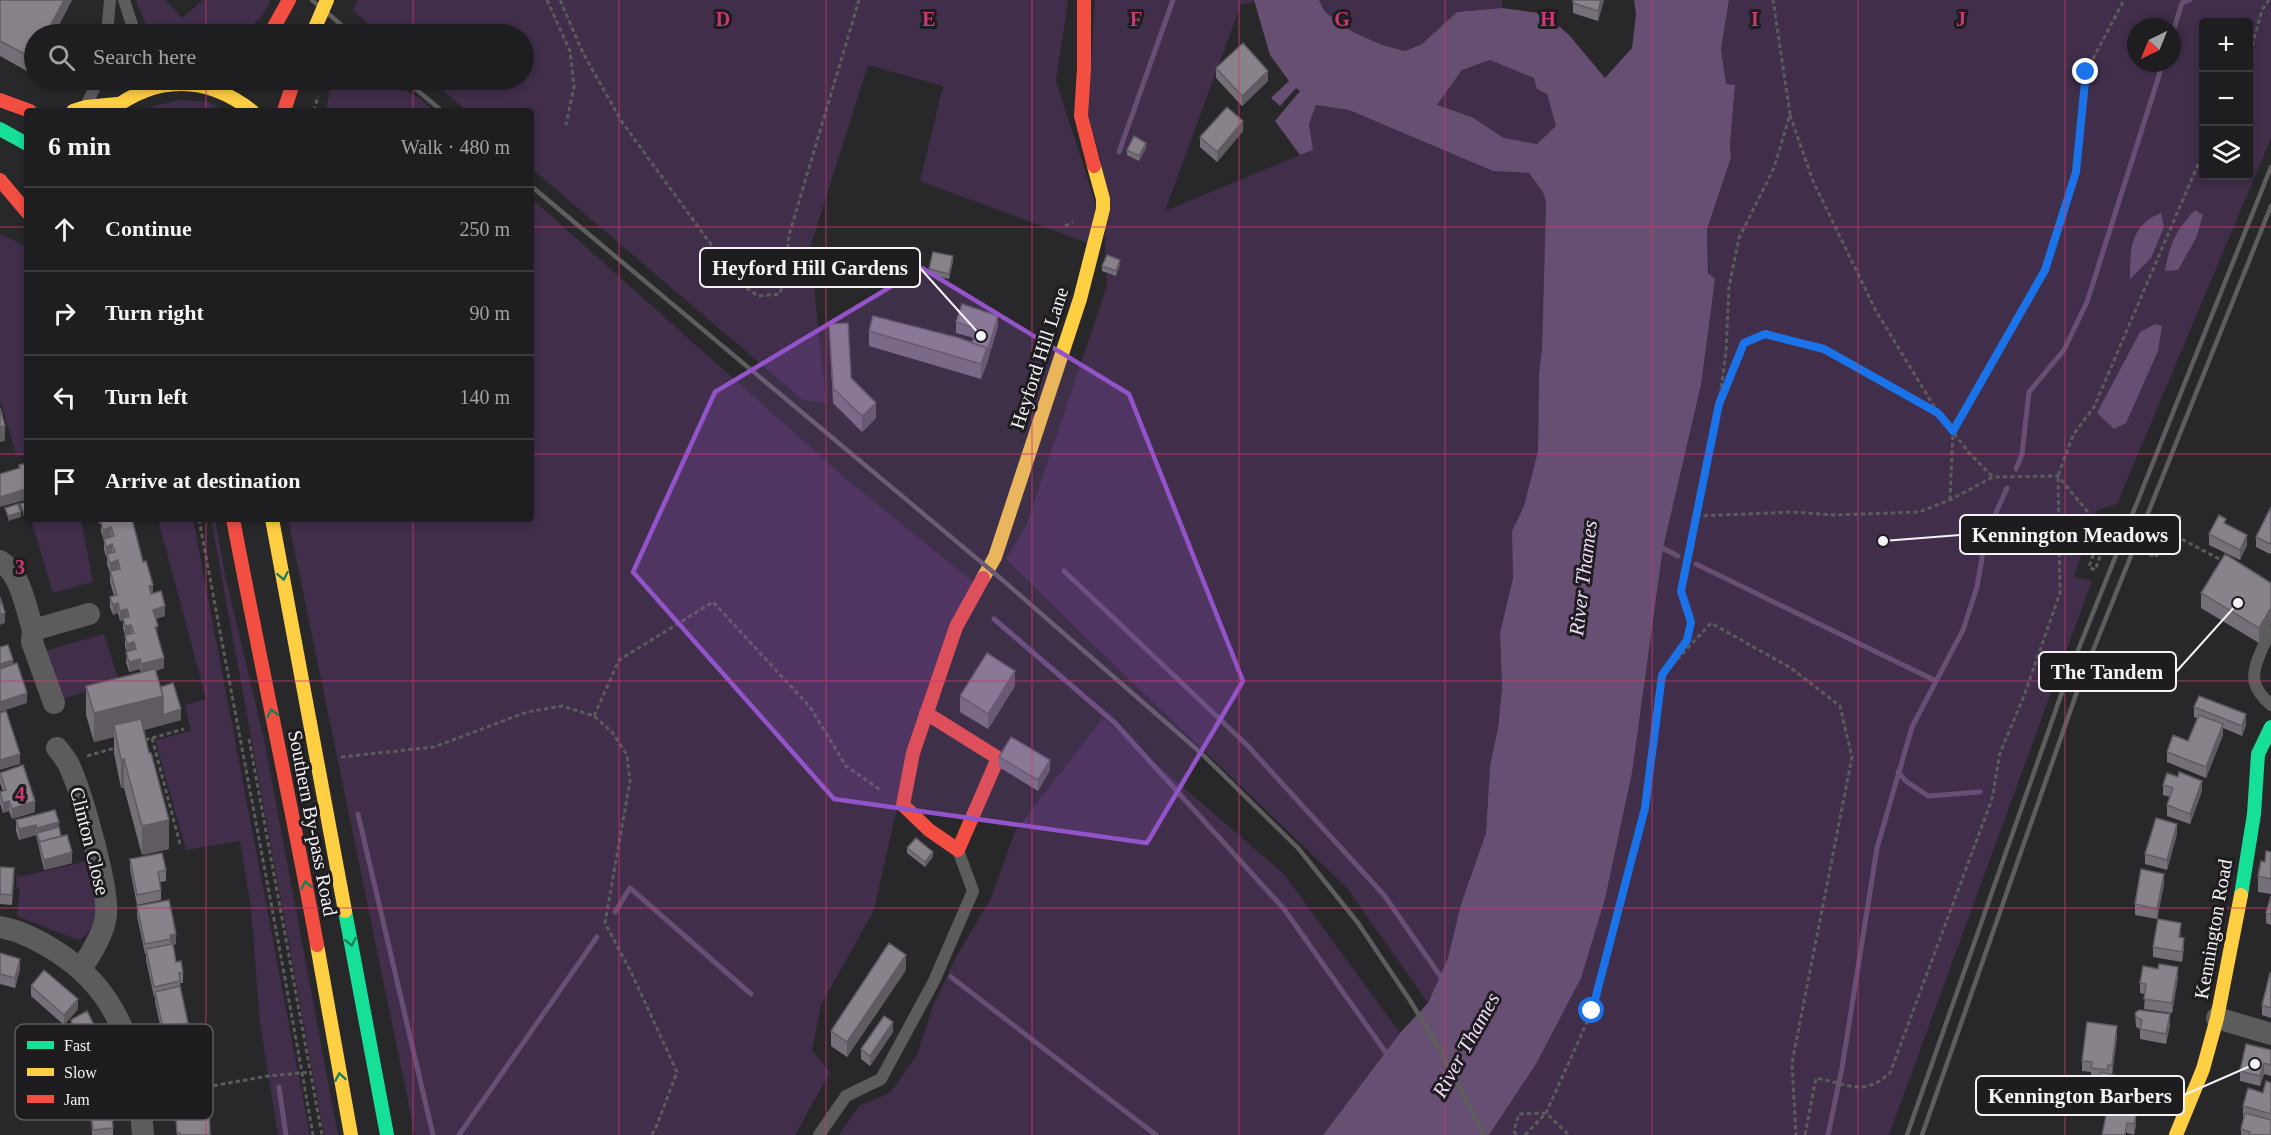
<!DOCTYPE html>
<meta charset="utf-8">
<style>
:root{--surface:#1e1d1f;--page:#2b2a2c;--text:#f1f3f6;--muted:#a1a2a4;--line:#3c3b3d}
body{margin:0;font-family:Georgia,serif;background:var(--page);color:var(--text)}
.controls{position:absolute;right:18px;top:18px;display:grid;overflow:hidden;border-radius:6px;box-shadow:0 3px 9px #0003}
.controls button{width:54px;height:54px;display:grid;place-items:center;padding:0;border:0;border-bottom:2px solid var(--line);background:var(--surface);color:var(--text);font:30px sans-serif}
.compass{position:absolute;left:2127px;top:18px;width:54px;height:54px;border-radius:50%;background:var(--surface);box-shadow:0 3px 9px #0003;rotate:223deg}
.stop{position:absolute;width:18px;height:18px;margin:-14px;border:4px solid #1a73e8;border-radius:50%;background:#fff}
.stop.end{background:#1a73e8;border-color:#fff;box-shadow:0 2px 6px #0008}
.list{margin:0;padding:0;list-style:none}
h2{display:flex;justify-content:space-between;align-items:center;height:78px;margin:0;padding:0 24px;font-size:26px}
h2 small{font-size:20px;font-weight:400;color:var(--muted)}
.list li{display:grid;grid-template-columns:39px 1fr auto;gap:18px;align-items:center;box-sizing:border-box;height:84px;padding:0 24px;border-top:2px solid var(--line)}
.list b{display:block;font-size:22px;white-space:nowrap}
.list em{font-size:20px;font-style:normal;color:var(--muted)}
.icon{flex:none;width:33px;height:33px;fill:none;stroke:currentColor;stroke-width:2;stroke-linecap:round;stroke-linejoin:round}
.map{position:relative;flex:none;width:2271px;height:1135px;overflow:hidden}
.search{position:absolute;background:var(--surface);box-shadow:0 3px 9px #0003;left:24px;top:24px;width:510px;height:66px;display:flex;align-items:center;gap:15px;box-sizing:border-box;padding:0 21px;border-radius:33px;color:var(--muted);font-size:22px}
.panel{position:absolute;background:var(--surface);box-shadow:0 3px 9px #0003;left:24px;top:108px;width:510px;height:414px;border-radius:6px}
.map>svg:first-child{display:block}
</style>
<div class="map">
<svg width="2271" height="1135" viewBox="0 0 2271 1135">
<rect width="100%" height="100%" fill="#282729"/>
<!-- green -->
<path fill="#402e4a" fill-rule="evenodd" d="M137 0H165L182 18 203 0H270C267 13 252 28 239 34 229 38 166 34 150 34L137 4Z
M358 0H1068L1056 81 1096 205 1088 243 920 181 943 86 868 65 810 248 826 403 803 400 531 168V111H467L431 80H524V34H380L353 10Z
M1095 0H1254L1255 2 1241 4 1165 211 1312 150 1309 124 1316 105 1349 110 1493 171 1529 173 1543 192 1546 203 1542 348 1539 373 1538 451 1524 506 1512 531 1513 578 1500 633 1502 687 1498 728 1490 766 1486 833 1461 904 1448 958 1428 1003 1347 888 1081 633 1006 559 1026 526 1107 286 1101 161 1088 116Z
M1319 0H1502V8L1457 12 1422 44 1405 51 1382 45 1353 32 1325 12Z
M1729 0H2271V138L2117 504 2096 511 2074 577 2092 581 1889 1135H1489L1536 1064 1605 899 1632 773 1663 548 1701 385 1710 312 1707 229 1731 158 1730 144 1735 85H1726L1721 49ZM2204 22H2248V176H2204ZM2136 27H2172V63H2136Z
M1490 60C1533 77 1546 76 1556 126L1537 145 1504 138 1472 117 1437 105 1462 70Z
M332 80H387L419 98 434 111H326Z
M180 100 208 102 227 111H146L153 106Z
M531 198 845 478 973 582 912 741 874 910 821 1005 812 1050 830 1072 795 1135H415L288 519H531Z
M0 234 22 244 27 249V454L17 457 0 401Z
M31 519H81L93 582 53 593Z
M158 519H193L310 1135H278L260 1023 251 908 240 841 186 850 155 740 191 731 185 705 206 699Z
M211 519H215L225 574 265 744 338 1135H324Z
M104 634 119 682 62 699 45 651Z
M1103 718 1284 874 1400 1033 1323 1135H839L859 1106 890 1093 917 1055 932 1008 956 957 991 898 1015 831Z
M87 861C93 887 106 921 80 940L75 939 17 916 20 888 16 887 17 873 19 877Z"/>
<!-- water -->
<path fill="#674f74" fill-rule="evenodd" d="M1254 0H1319L1325 12 1353 32 1382 45 1405 51 1422 44 1457 12 1502 8 1545 14 1569 35 1605 78 1632 48 1636 14 1634 0H1729L1721 49 1726 84 1735 85 1730 144 1731 158 1707 229 1708 273 1715 279 1701 385 1663 548 1632 773 1605 899 1581 978 1536 1064 1489 1135H1323L1400 1033 1428 1003 1448 958 1461 904 1486 833 1490 766 1498 728 1502 687 1500 633 1513 578 1512 531 1524 506 1538 451 1539 373 1542 348 1546 203 1543 192 1529 173 1493 171 1349 110 1316 105 1309 124 1313 150 1300 155 1275 121 1300 91 1296 88 1280 106 1271 98 1289 81 1270 55ZM1490 60 1534 78 1537 89 1547 94 1556 126 1537 144 1504 138 1472 117 1437 105 1462 70Z
M2195 210 2203 215 2196 238 2178 270 2165 271C2169 245 2176 230 2195 210Z
M2161 213 2164 227 2151 258 2130 279C2130 250 2130 225 2161 213Z
M2155 324 2162 326 2158 351 2126 423 2114 429 2097 413 2140 332Z"/>
<g fill="none" stroke-linecap="round" stroke-linejoin="round">
<!-- stream -->
<path stroke="#674f74" stroke-width="5" d="M2172 35 2182 3 2190 0
M1119 152 1173 0
M2016 469 2022 454 2029 392 2064 350 2087 302 2163 63
M1658 546 1678 556
M1696 564 1936 681
M1064 571 1247 745 1384 895 1443 980
M994 619 1115 723 1284 909 1389 1057
M1898 772 1906 781 1928 796 1980 792
M358 814 433 1135
M615 912 630 888 751 994
M951 977 1156 1135
M279 1087 286 1135
M459 1135 597 937
M1828 1135 1842 1068 1877 848 1912 727 1963 630 1977 587 1986 535 2007 488"/>
<!-- path -->
<path stroke="#5c5b5c" stroke-width="3" stroke-dasharray="4.5 3" stroke-linecap="butt" d="M547 0 570 51 574 87 566 125
M560 0 583 53 622 122 739 283 758 296 780 294 786 272 789 235 859 0
M2248 60 2262 10 2269 0
M320 89 323 80
M314 111 318 96
M1790 115 1813 181 1876 311 1938 413 1971 455 1993 477
M1065 226 1073 222
M1721 398 1744 343 1765 334 1824 349 1936 412
M1950 500 1953 431 2045 270 2076 172 2086 72 2124 0
M1696 516 1792 512 1835 515 1919 512 1950 500 1993 477 2058 476 2097 523 2101 532 2089 567 2095 570 2108 536
M199 519C237 724 277 929 313 1135
M2156 557 2170 515 2180 517 2174 535 2223 561
M1672 665 1711 623 1791 668 1840 706 1852 757 1792 1063 1796 1135
M594 716 619 660 713 602 810 707 846 766 882 791
M152 738 180 844
M249 739 322 1135
M145 740 184 729
M87 756 115 748
M341 757 434 747 527 712 562 706 594 716 612 732 627 755 630 781 605 923 631 972 677 1072 655 1130 651 1135
M206 1087 268 1076 311 1072
M159 1095 182 1091
M1516 1135 1514 1131 1519 1114 1546 1113 1569 1135
M1525 1135 1546 1113 1592 1011 1645 808 1662 675 1687 640 1691 622 1681 592 1719 404 1726 352 1729 287 1739 238 1774 168 1790 114 1773 0
M1805 1135 1816 1078C1848 1084 1863 1097 1890 1073L1992 799 2000 753 2024 696 2060 593 2058 476 2073 435 2094 407 2199 162 2204 157"/>
<!-- lane -->
<path stroke="#5c5c5c" stroke-width="12" d="M124 0 135 34
M107 34 110 0
M87 104 98 80
M2271 632C2266 638 2263 646 2260 654 2250 677 2252 688 2271 705
M819 1135 846 1096 881 1079 934 981 973 891 958 850"/>
<!-- street -->
<path stroke="#5c5c5c" stroke-width="22" d="M0 561C21 573 26 609 33 630L89 614
M33 630 32 642 54 703
M57 748C61 753 65 758 68 763 81 790 109 887 106 915 104 934 91 953 81 969
M0 927C19 930 38 940 54 950 125 994 137 1058 143 1135
M2217 1018 2271 1034"/>
<!-- fast -->
<path stroke="#16e098" stroke-width="14" d="M0 129 27 144
M2241 895 2254 814 2258 754 2271 727
M345 911 387 1135"/>
<!-- slow -->
<path stroke="#ffcf43" stroke-width="14" d="M73 111 86 107 117 104
M110 111C156 75 206 75 252 111
M272 519 345 911
M983 578 995 557 1080 299 1103 209V199L1094 166
M317 945 351 1135
M2176 1135 2203 1069 2217 1018 2241 895"/>
<!-- jam -->
<path stroke="#f24e42" stroke-width="14" d="M1084 0V69L1081 116 1094 166
M270 34 289 0
M0 100 30 111
M284 111 294 80
M0 180 27 212
M233 519C260 661 291 802 317 945
M926 713 998 758 958 850 929 830 903 805 913 753 956 627 983 578"/>
<!-- rail -->
<path stroke="#5f5e5f" stroke-width="4.5" d="M312 0 352 34
M405 80 442 111
M531 186 999 577 1201 753 1298 848 1358 923 1411 1002 1441 1052 1484 1135
M1907 1135 2067 678 2271 167
M1922 1135 2080 683 2271 206"/>
<!-- path-bridge -->
<path stroke="#5c5b5c" stroke-width="3" stroke-dasharray="4.5 3" stroke-linecap="butt" d="M2108 536 2156 557"/>
<!-- slow-bridge -->
<path stroke="#ffcf43" stroke-width="14" d="M314 30 327 0"/>
</g>
<!-- wall -->
<path fill="#757078" d="M0 0H72L54 34H34V75L0 56Z
M1604 0 1598 21 1573 13V3Z
M1216 68 1268 81 1242 106 1216 78Z
M1243 131 1217 162 1200 147V137Z
M1146 148 1139 161 1127 155V150Z
M953 261 949 279 929 274V269Z
M1120 265 1116 276 1102 271V266Z
M956 322 998 326 987 363 981 379 869 346V331L972 343 974 338 956 333Z
M829 324 851 378 876 418 862 432 833 403Z
M2271 507V553L2270 554 2256 547V537Z
M97 519H132L143 562 153 593 165 616 155 619 158 636 164 668 156 671 161 687 181 720 144 730 169 849 142 855 124 788H121L114 753V737L94 742 86 715V686L141 673 140 669 129 672 126 662 127 652 125 646V635L123 628V620L120 621 118 613 113 615 110 607V597L114 596 110 582V573L107 564V556L106 557 104 549V540L101 532V523L99 524Z
M2226 524 2247 545 2240 560 2209 545V534Z
M2271 583V624L2259 643 2201 608V593Z
M1015 686 988 729 960 712V696Z
M2194 707 2246 725 2242 736 2223 728V735L2206 778 2167 762V752L2188 741 2197 718 2194 717Z
M999 757 1050 770 1038 791 999 767Z
M0 773 35 812 12 819 9 811 3 813 0 803V792L3 791 0 783Z
M2163 785 2202 791 2190 824 2167 816V805L2170 797 2163 795Z
M16 820 59 827 61 836 72 863 44 870 36 835 19 840 16 831Z
M2177 834 2167 870 2145 864V854Z
M907 848 933 857 925 867 907 853Z
M2271 852V894L2258 892V876L2265 862Z
M130 859 166 870V881L160 882 161 890V900L137 905 130 869Z
M0 867 14 878 12 905 0 904Z
M2164 884 2157 919 2135 915V904Z
M2271 896V925L2266 923V913Z
M169 900 176 944 173 945 176 962 183 973V983H180V988L188 1031 200 1068V1078L170 1084 163 1045V1038L155 1002V997H154L146 960V954H145L137 916V906Z
M2181 933 2180 937 2184 948 2182 962 2153 957V947Z
M0 953 20 969 15 988 0 984Z
M2158 969 2178 977 2172 1013 2144 1009 2145 994 2140 993V983Z
M906 970 847 1057 831 1046V1031Z
M2271 974V1018L2262 1015V1005Z
M31 986 78 1009 64 1025 31 996Z
M2135 1013 2170 1025 2166 1044 2140 1039V1029L2136 1027Z
M71 1020 107 1077 87 1083 80 1060 75 1062 68 1042V1032L71 1031Z
M893 1032 870 1066 861 1059V1049Z
M2117 1036 2112 1075 2126 1088 2122 1109 2136 1125 2134 1135 2127 1133 2108 1107 2096 1105V1095L2099 1079 2091 1078V1072L2082 1071V1061Z
M2271 1050V1076L2264 1074 2260 1086 2240 1081V1071Z
M2271 1083V1135H2241V1129L2244 1117H2243V1106L2263 1093Z
M89 1085 113 1128V1135H92Z
M176 1096 210 1135H177Z"/>
<!-- shaded-wall -->
<path fill="#5f5b61" d="M64 0H72L54 34H46Z
M1601 0H1604L1598 21V11Z
M1268 71V81L1242 106V96Z
M1243 121V131L1217 162V152Z
M1146 143V148L1139 161V156Z
M953 256V261L949 279V274Z
M1120 260V265L1116 276V271Z
M998 316V326L987 363 981 379V364Z
M876 403V418L862 432V416Z
M5 426V441L0 442V427Z
M27 486 26 500 0 507V497Z
M27 510V515L23 516V511Z
M21 512V517L8 521V516Z
M99 519H107V522L99 524Z
M111 527V537L103 540V530Z
M2247 535V545L2240 560V550Z
M112 544V555L106 557V547Z
M118 560V570L110 573V563Z
M153 585V595L149 596V586Z
M118 603V613L113 615V605Z
M165 606V616L153 620V610Z
M2271 608V624L2259 643V628Z
M127 609V619L120 621V611Z
M5 613V623L0 625V614Z
M131 625V635L125 637V626Z
M134 642V652L127 654V644Z
M164 658V668L141 675V664Z
M140 659V669L129 672V662Z
M13 660V670L0 674V664Z
M1015 671V686L988 729V714Z
M27 693V703L0 712V702Z
M163 696 181 709V720L116 737 114 725V737L94 742V713Z
M2246 714V725L2242 736V726Z
M2223 724V735L2206 778V767Z
M20 754V764L0 770V760Z
M124 759V788H121V760Z
M1050 760V770L1038 791V780Z
M2202 781V791L2190 824V814Z
M9 801V811L3 813V803Z
M35 801V812L12 819V809Z
M169 820V849L142 855V826Z
M59 822V832L37 833V838V828Z
M2177 824V834L2167 870V860Z
M36 825V835L19 840V829Z
M72 852V863L44 870V860Z
M933 852V857L925 867V862Z
M2164 874V884L2157 919V909Z
M176 934V944L171 945 170 935Z
M2184 938V948L2182 962V952Z
M906 955V970L847 1057V1042Z
M20 959V969L15 988V978Z
M2178 967V977L2172 1013V1003Z
M78 999V1009L64 1025V1015Z
M2170 1014V1025L2166 1044V1034Z
M893 1022V1032L870 1066V1056Z
M188 1023V1033L163 1035V1038V1028Z
M2117 1026V1036L2112 1075V1065Z
M80 1050V1060L75 1062V1052Z
M2264 1063V1074L2260 1086V1076Z
M107 1066V1077L87 1083V1073Z
M2126 1078V1088L2122 1110V1100Z
M2136 1115V1125L2134 1135V1124Z"/>
<!-- building -->
<path fill="#88828b" stroke="#5f5b61" stroke-width="1.5" d="M0 0H64L46 34H34V59L0 41Z
M1573 0H1601L1598 11 1573 3Z
M1243 43 1268 71 1242 96 1216 68Z
M1227 107 1243 121 1217 152 1200 137Z
M1134 136 1146 143 1139 156 1127 150Z
M933 252 953 256 949 274 929 269Z
M1107 255 1120 260 1116 271 1102 266Z
M962 304 998 316 987 353V348L972 343 977 329 956 322Z
M873 316 959 338 987 348 981 364 869 331Z
M848 323 851 378 876 403 862 416 833 388 829 324Z
M0 408 5 426 0 427Z
M27 463V486H25L26 489 0 497V474L20 468 19 465Z
M27 502V510L23 511 20 504Z
M18 504 21 512 8 516 5 508Z
M2271 507V542L2270 544 2256 537Z
M2219 515 2226 519 2224 523 2247 535 2240 550 2209 534Z
M109 519H132L143 562 146 561 153 585 149 586 151 594 161 591 165 606 153 610 158 626 155 627 164 658 141 664 140 659 129 662 126 652 136 649 134 642 127 644 125 635 134 633 131 625 125 626 123 618 129 617 127 609 120 611 118 603 113 605 110 597 117 595 110 571 120 569 118 560 110 563 107 554 115 552 112 544 106 547 104 539 114 536 111 527 103 530 101 522Z
M2225 554 2271 583V608L2259 628 2201 593Z
M0 597 5 613 0 614Z
M8 645 13 660 0 664V647Z
M987 653 1015 671 988 714 960 696Z
M17 663 27 693 0 702V669Z
M155 669 163 696 94 713 86 686Z
M173 683 181 709 163 715V696L161 687Z
M2199 696 2246 714 2242 726 2194 707Z
M6 711 20 754 0 760V713Z
M2199 715 2223 724 2206 767 2167 752 2173 735 2188 741Z
M141 719 149 753H151L169 820 142 826 124 759 121 760 114 725Z
M1011 737 1050 760 1038 780 999 757Z
M23 765 35 801 12 809 9 801 3 803 0 792 6 790 0 773Z
M2179 772 2202 781 2190 814 2167 805 2173 788 2163 785 2167 773 2178 777Z
M55 810 59 822 37 828 36 825 19 829 16 820Z
M2156 818 2177 824 2167 860 2145 854Z
M59 827 61 836 39 842 40 844 37 833Z
M67 835 72 852 44 860 39 842Z
M916 838 933 852 925 862 907 848Z
M2266 851 2271 852V879L2258 876 2261 861 2265 862Z
M162 853 166 870 158 872 161 890 137 895 130 859Z
M0 867 14 868 12 895 0 894Z
M2141 869 2164 874 2157 909 2135 904Z
M2271 896V915L2266 913Z
M169 900 176 934 170 935 171 939 145 944 137 906Z
M2158 919 2181 923 2179 937 2184 938 2182 952 2153 947Z
M889 943 906 955 847 1042 831 1031Z
M173 944 176 962 181 961 183 973H179L180 981 154 987 146 949Z
M0 953 20 959 15 978 0 974Z
M2159 964 2178 967 2172 1003 2144 999 2146 984 2140 983 2143 966 2158 969Z
M44 970 78 999 64 1015 31 986Z
M2270 973 2271 974V1008L2262 1005Z
M180 986 188 1023 163 1028 155 992Z
M2139 1010 2170 1014 2166 1034 2140 1029 2142 1020 2136 1017 2135 1013Z
M87 1011 93 1023 107 1066 87 1073 80 1050 75 1052 68 1032 74 1030 71 1020Z
M884 1016 893 1022 870 1056 861 1049Z
M2087 1022 2117 1026 2112 1065H2108L2107 1070 2091 1068 2092 1062 2082 1061Z
M2246 1044 2271 1050V1065L2264 1063 2260 1076 2240 1071Z
M2101 1072 2126 1078 2122 1100 2096 1095Z
M2266 1081 2271 1083V1114L2243 1106 2248 1088 2263 1093Z
M109 1083 113 1128 93 1130 89 1085Z
M179 1086H208L210 1135H180V1133H177L176 1119H180V1109H176V1096H179Z
M2108 1106 2126 1109 2125 1113 2136 1115 2134 1124 2127 1123 2125 1135H2102Z
M2245 1113 2271 1120V1135H2249L2250 1132 2241 1129Z"/>
<!-- one-way arrows -->
<defs><path id="oneway-chevron" d="M-2-3.5L2.5 0L-2 3.5" fill="none" stroke-width="1.6" stroke-linecap="round" stroke-linejoin="round" transform="scale(1.5)"/></defs>
<g stroke="#1a7e5c">
<use href="#oneway-chevron" transform="translate(283 576) rotate(79)"/>
<use href="#oneway-chevron" transform="translate(272 713) rotate(-103)"/>
<use href="#oneway-chevron" transform="translate(306 885) rotate(-100)"/>
<use href="#oneway-chevron" transform="translate(351 942) rotate(79)"/>
<use href="#oneway-chevron" transform="translate(340 1077) rotate(-100)"/>
</g>
<g fill="none" stroke-linecap="round" stroke-linejoin="round">
<!-- route -->
<path stroke="#1a73e8" stroke-width="8" d="M1592 1011 1645 808 1662 675 1687 640 1691 622 1681 591 1719 404 1744 343 1765 334 1824 349 1938 413 1953 431 2045 270 2076 172 2086 72"/>
</g>
<!-- marked area -->
<path fill="#9354ca" fill-opacity="0.2" stroke="#9354ca" stroke-width="4.5" stroke-linejoin="round" d="M922 268 1129 394 1243 681 1147 843 834 799 633 572 715 392Z"/>
<!-- grid -->
<path fill="none" stroke="#ca3972" stroke-width="1.5" stroke-opacity="0.55" d="M206 0V34M413 0V34M619 0V1135M826 0V1135M1032 0V1135M1239 0V1135M1445 0V1135M1652 0V1135M1858 0V1135M2065 0V1135M206 80V111M413 80V111M0 227H27M531 227H2271M0 454H27M531 454H2271M206 519V1135M413 519V1135M0 681H2271M0 908H2271"/>
<g text-anchor="middle" stroke-width="6" stroke-linejoin="round" paint-order="stroke">
<!-- street labels -->
<g font-size="20" fill="#f5f3f6" stroke="#1f1c20">
<text transform="translate(1039 358) rotate(-72)" y="7">Heyford Hill Lane</text>
<text transform="translate(313 823) rotate(79)" y="7">Southern By-pass Road</text>
<text transform="translate(90 841) rotate(76)" y="7">Clinton Close</text>
<text transform="translate(2213 929) rotate(-80)" y="7">Kennington Road</text>
</g>
<!-- water labels -->
<g font-size="21" font-style="italic" fill="#eddcf6" stroke="#1f1c20">
<text transform="translate(1583 578) rotate(-83)" y="7">River Thames</text>
<text transform="translate(1466 1045) rotate(-61)" y="7">River Thames</text>
</g>
</g>
<!-- legend -->
<rect x="15" y="1024" width="198" height="96" rx="9" fill="#1f1c20" stroke="#5f5c60" stroke-width="1.5"/>
<rect x="27" y="1041" width="27" height="8" fill="#16e098"/>
<rect x="27" y="1068" width="27" height="8" fill="#ffcf43"/>
<rect x="27" y="1095" width="27" height="8" fill="#f24e42"/>
<g font-size="16" fill="#f5f3f6">
<text x="64" y="1051">Fast</text>
<text x="64" y="1078">Slow</text>
<text x="64" y="1105">Jam</text>
</g>
<g font-size="20" text-anchor="middle" font-weight="bold" fill="#ca3972" stroke="#1f1c20" stroke-width="6" stroke-linejoin="round" paint-order="stroke">
<text x="723" y="26">D</text>
<text x="929" y="26">E</text>
<text x="1136" y="26">F</text>
<text x="1342" y="26">G</text>
<text x="1548" y="26">H</text>
<text x="1755" y="26">I</text>
<text x="1961" y="26">J</text>
<text x="20" y="574">3</text>
<text x="20" y="801">4</text>
</g>
<!-- callouts -->
<path fill="none" stroke="#f5f3f6" stroke-width="2" d="M981 336L920 268M1883 541L1960 535M2238 603L2176 672M2255 1064L2184 1095"/>
<g fill="#f5f3f6" stroke="#1f1c20" stroke-width="2">
<circle cx="981" cy="336" r="6"/>
<circle cx="1883" cy="541" r="6"/>
<circle cx="2238" cy="603" r="6"/>
<circle cx="2255" cy="1064" r="6"/>
</g>
<g fill="#1f1c20" stroke="#f5f3f6" stroke-width="2">
<rect x="700" y="248" width="220" height="39" rx="6"/>
<rect x="1960" y="515" width="220" height="39" rx="6"/>
<rect x="2039" y="652" width="137" height="39" rx="6"/>
<rect x="1976" y="1076" width="208" height="39" rx="6"/>
</g>
<g font-size="21" text-anchor="middle" font-weight="bold" fill="#f5f3f6">
<text x="810" y="275">Heyford Hill Gardens</text>
<text x="2070" y="542">Kennington Meadows</text>
<text x="2107" y="679">The Tandem</text>
<text x="2080" y="1103">Kennington Barbers</text>
</g>
</svg>
<div class="controls">
<button>+</button>
<button>−</button>
<button><svg class="icon" aria-label="layers" viewBox="0 0 24 24"><path d="M12 4l9 5-9 5-9-5zM3 14l9 5 9-5"/></svg></button>
</div>
<svg class="compass" viewBox="-18 -18 36 36"><path d="M0-13l5 13h-10z" fill="#e53935"/><path d="M0 13l5-13h-10z" fill="#a1a2a4"/></svg>
<div class="stop" style="left:1592px;top:1011px"></div>
<div class="stop end" style="left:2086px;top:72px"></div>
<div class="search"><svg class="icon" aria-label="search" viewBox="0 0 24 24"><circle cx="10" cy="10" r="6"/><path d="M15 15l6 6"/></svg>Search here</div>
<section class="panel">
<h2>6 min<small>Walk · 480 m</small></h2>
<ul class="list">
<li><svg class="icon" aria-label="ahead" viewBox="0 0 24 24"><path d="M12 20V5M6 11l6-6 6 6"/></svg><div><b>Continue</b></div><em>250 m</em></li>
<li><svg class="icon" aria-label="right" viewBox="0 0 24 24"><path d="M7 20v-9h11M14 6l5 5-5 5"/></svg><div><b>Turn right</b></div><em>90 m</em></li>
<li><svg class="icon" aria-label="left" viewBox="0 0 24 24"><path d="M17 20v-9H6M10 6l-5 5 5 5"/></svg><div><b>Turn left</b></div><em>140 m</em></li>
<li><svg class="icon" aria-label="arrive" viewBox="0 0 24 24"><path d="M6 21V4h12l-3 4 3 4H6"/></svg><div><b>Arrive at destination</b></div></li>
</ul>
</section>
</div>
